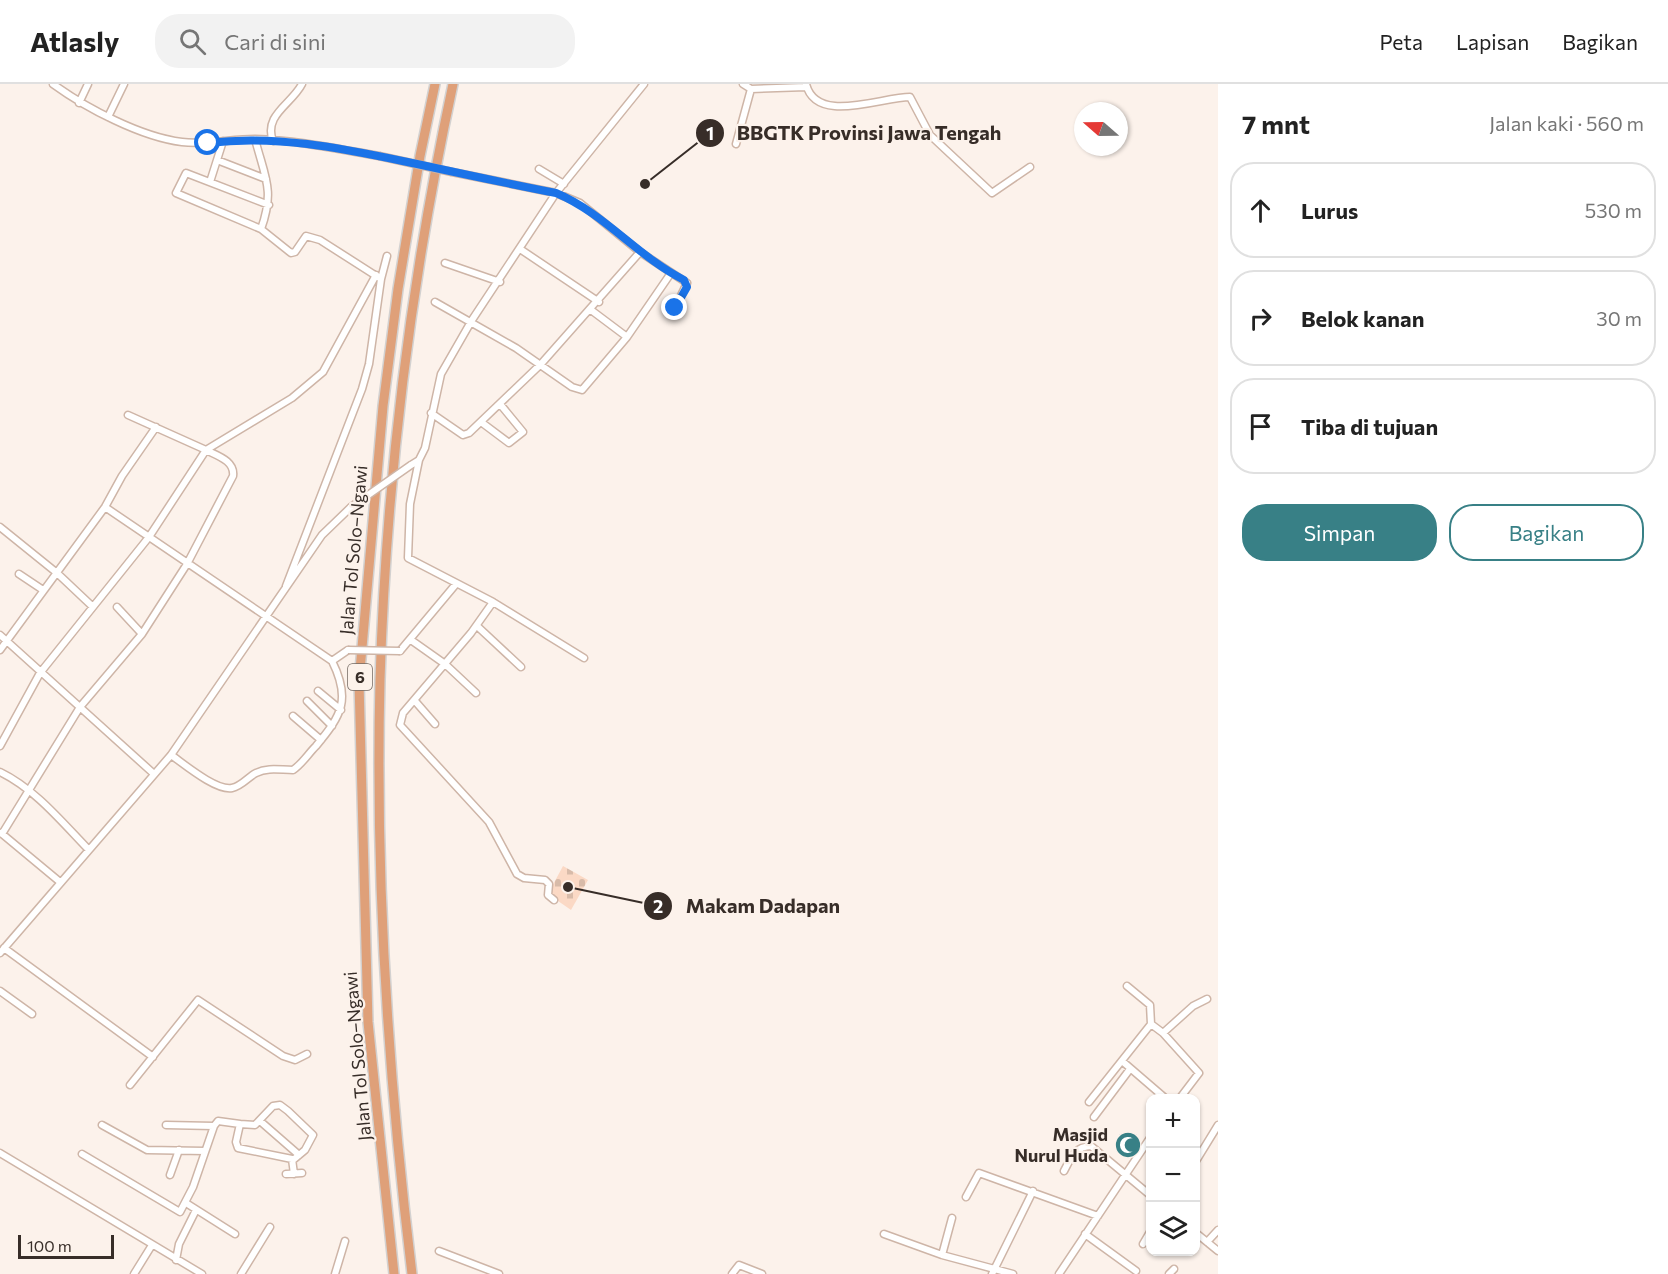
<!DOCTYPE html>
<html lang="id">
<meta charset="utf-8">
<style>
:root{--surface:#fff;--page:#f2f2f2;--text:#222;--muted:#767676;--line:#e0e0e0;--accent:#388086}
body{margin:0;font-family:Commissioner,sans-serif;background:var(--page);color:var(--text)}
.controls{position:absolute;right:18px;bottom:18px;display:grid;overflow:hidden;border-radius:12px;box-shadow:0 2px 4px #0004}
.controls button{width:54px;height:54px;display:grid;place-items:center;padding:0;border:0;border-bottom:2px solid var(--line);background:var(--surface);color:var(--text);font:30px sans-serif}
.compass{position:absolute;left:1074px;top:18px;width:54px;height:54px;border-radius:50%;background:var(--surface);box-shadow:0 2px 4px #0004;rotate:290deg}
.scale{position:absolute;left:18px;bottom:15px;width:96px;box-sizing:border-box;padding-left:6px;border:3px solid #372d28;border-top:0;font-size:16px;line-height:21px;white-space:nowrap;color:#372d28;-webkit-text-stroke:4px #fcf2eb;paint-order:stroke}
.stop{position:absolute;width:18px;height:18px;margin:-14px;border:4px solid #1a73e8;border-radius:50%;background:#fff}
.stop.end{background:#1a73e8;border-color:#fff;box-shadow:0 2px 6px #0008}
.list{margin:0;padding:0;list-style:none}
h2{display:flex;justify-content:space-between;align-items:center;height:78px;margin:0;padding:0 24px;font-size:26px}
h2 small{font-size:20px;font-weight:400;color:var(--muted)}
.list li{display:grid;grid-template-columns:39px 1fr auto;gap:18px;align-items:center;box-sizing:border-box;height:96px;margin:0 12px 12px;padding:0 12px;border:2px solid var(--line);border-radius:24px}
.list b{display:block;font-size:22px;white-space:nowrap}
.list em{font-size:20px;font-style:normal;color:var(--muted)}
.actions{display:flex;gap:12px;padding:18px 24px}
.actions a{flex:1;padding:14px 0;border:2px solid var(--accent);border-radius:24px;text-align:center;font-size:21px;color:var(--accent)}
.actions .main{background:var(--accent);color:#fff}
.icon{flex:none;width:33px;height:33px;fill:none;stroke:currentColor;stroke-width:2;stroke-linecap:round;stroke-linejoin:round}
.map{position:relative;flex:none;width:1218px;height:1190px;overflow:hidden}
header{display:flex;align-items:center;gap:36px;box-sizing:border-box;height:84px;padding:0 30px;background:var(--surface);border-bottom:2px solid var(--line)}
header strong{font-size:28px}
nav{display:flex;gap:33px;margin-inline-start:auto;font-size:21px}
.search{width:420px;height:54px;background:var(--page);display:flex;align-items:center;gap:15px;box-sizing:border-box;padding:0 21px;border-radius:24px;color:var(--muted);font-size:22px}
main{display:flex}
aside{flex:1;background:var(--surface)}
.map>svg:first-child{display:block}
</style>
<header>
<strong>Atlasly</strong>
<div class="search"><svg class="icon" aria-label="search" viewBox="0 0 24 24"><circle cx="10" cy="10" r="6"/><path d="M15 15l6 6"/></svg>Cari di sini</div>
<nav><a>Peta</a><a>Lapisan</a><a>Bagikan</a></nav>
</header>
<main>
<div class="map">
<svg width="1218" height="1190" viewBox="0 0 1218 1190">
<defs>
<pattern id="cemetery-stones" width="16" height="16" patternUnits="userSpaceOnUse" patternTransform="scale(1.5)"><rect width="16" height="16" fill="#fbd9c5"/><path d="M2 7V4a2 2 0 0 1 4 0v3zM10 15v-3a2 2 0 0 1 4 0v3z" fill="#d8bba9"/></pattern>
</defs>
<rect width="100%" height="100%" fill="#fcf2eb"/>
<!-- cemetery -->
<path fill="url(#cemetery-stones)" d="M563 782 588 796 571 826 548 810Z"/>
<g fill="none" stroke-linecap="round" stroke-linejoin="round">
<!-- minor casing -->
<g stroke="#ceb5a7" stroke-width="9">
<path id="minor" d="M53 0C86 24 141 53 182 58 206 61 231 55 255 55 297 56 338 65 379 72
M806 0C816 41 881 13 910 13L930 51 992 109 1030 83
M751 5 806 3
M79 19 88 0
M108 33 124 0
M255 55C265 94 275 106 261 145
M273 57C263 31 292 20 302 0
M736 60 751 5 743 0
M217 76 266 95
M539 85 564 100
M452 88 556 109 580 119 640 168 687 199 675 224
M210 98 223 57
M269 121 186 89 176 109 261 145 291 169 295 168 306 152 320 156 381 195 369 280 362 305 286 502
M520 165 599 218
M445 179 500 198
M381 195 387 172
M435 218 516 264 572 303 582 306 627 253 671 189
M591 226 627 253
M431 329 463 351 469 349 541 280 640 168
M481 338 509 359 523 348 500 320
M206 366 292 314 323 288 376 191
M419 376 410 420 408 474 493 518 584 574
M411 381 419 376 425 364 441 290 472 236 556 109 644 0
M105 423 332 577C351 615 342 631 316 662 308 670 302 680 293 686 280 686 268 683 256 689 248 693 242 702 232 704 216 707 184 680 171 671
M0 443 57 489 93 523
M19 490 43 506
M493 518 471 549 403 629 400 641 489 738 517 790 524 794 545 796 549 800 548 811 554 816
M117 523 142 550
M477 542 521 583
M0 551 154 690
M411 556 445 580 476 609
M0 566 105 423 122 392 156 343
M400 567 456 500
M332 577 348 566
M318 607 341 626
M307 617 332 642
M415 617 435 640
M293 632 321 656
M0 662 40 589 149 453 206 366 128 331
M0 688C35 705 61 737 88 765
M1 749 60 798
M2 750 80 623 142 550 187 480 233 392C235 377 218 372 206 366
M4 864 153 973
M0 869 171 671 322 451 351 423
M1127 902 1150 921 1151 940
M0 907 32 930
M1163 949 1193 922 1207 915
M1122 977 1165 1014
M130 1001 198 916 283 972 295 976 307 970
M1089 1018 1151 940 1163 949 1199 989 1180 1014
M1094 1033 1130 985
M260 1037 299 1071
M240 1040 255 1041 273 1022 280 1021 288 1027 313 1051 305 1066 293 1076
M102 1041 147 1066 205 1067
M166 1041 214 1042
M0 1069 202 1190
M82 1070 180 1128 193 1103 214 1042 218 1037 240 1040 236 1058 238 1064 292 1075 294 1090
M1196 1077 1218 1041
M1064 1087C1071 1074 1074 1063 1091 1062L1150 1111
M286 1090 302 1089
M170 1091 179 1066
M966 1113 979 1089 1098 1132
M186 1119 235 1150
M1196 1149 1218 1167
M884 1150 942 1171 1013 1190
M1085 1150 1136 1187
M1207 1158 1218 1146
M1143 1160 1150 1148
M439 1167 499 1190
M942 1171 952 1134
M176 1176 179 1160 196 1126
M134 1190 152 1161
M241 1190 270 1143
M335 1190 345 1157
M732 1190 739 1181 762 1190
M992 1190 1033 1107
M1059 1190 1150 1054
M1169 1190 1174 1185"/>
</g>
<!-- highway casing -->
<g stroke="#d3d1d0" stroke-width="12">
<path id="highway" d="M394 1190 368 938 359 598 383 322 398 205 420 72 435 0
M412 1190C388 993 375 794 380 596 386 397 411 195 453 0"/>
</g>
<!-- minor -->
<use href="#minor" stroke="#fff" stroke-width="6"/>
<!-- highway -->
<use href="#highway" stroke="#dfa079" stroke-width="9"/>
<!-- minor-bridge casing -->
<g stroke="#ceb5a7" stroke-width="9" stroke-linecap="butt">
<path id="minor-bridge" d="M379 72 452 88
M351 423 411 381
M348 566 400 567"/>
</g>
<!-- minor-bridge -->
<use href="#minor-bridge" stroke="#fff" stroke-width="6"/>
</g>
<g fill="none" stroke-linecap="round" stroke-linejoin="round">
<!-- route -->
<path stroke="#1a73e8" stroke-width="8" d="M208 59C279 50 349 66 417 80 463 90 510 100 556 109 604 129 637 172 684 196L687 203 675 224"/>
</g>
<!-- icons -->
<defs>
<g id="mosque-disc" transform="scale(1.35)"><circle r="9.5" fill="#388086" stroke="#fcf2eb"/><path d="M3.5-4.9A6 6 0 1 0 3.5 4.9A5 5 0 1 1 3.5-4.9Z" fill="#fff"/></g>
</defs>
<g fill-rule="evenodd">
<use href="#mosque-disc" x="1128" y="1061"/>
</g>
<g text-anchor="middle" stroke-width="4.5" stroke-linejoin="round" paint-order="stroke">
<!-- shield labels -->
<rect fill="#fcf2eb" stroke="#726862" stroke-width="1.5" x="348" y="580" width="24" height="26" rx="4.5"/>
<g font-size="16" font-weight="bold" fill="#372d28">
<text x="360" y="599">6</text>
</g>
<!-- street labels -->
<g font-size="18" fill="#372d28" stroke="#fcf2eb">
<text transform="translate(354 466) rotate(-85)" y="6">Jalan Tol Solo–Ngawi</text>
<text transform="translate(358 972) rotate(-95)" y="6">Jalan Tol Solo–Ngawi</text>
</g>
<!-- poi labels -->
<g font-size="18" font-weight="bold" fill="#372d28" stroke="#fcf2eb" text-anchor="end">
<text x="1108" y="1057">Masjid<tspan x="1108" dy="21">Nurul Huda</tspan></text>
</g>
</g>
<!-- callouts -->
<path fill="none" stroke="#372d28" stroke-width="2" d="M645 100L710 49M568 803L658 822"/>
<g fill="#372d28" stroke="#fcf2eb" stroke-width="2">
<circle cx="645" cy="100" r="6"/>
<circle cx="568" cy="803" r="6"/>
<circle cx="710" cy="49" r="15"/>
<circle cx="658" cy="822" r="15"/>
</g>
<g font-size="18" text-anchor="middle" font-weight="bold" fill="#fff">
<text x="710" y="56">1</text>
<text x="658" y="829">2</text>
</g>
<g font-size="20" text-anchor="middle" font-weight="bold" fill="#372d28" stroke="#fcf2eb" stroke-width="4.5" stroke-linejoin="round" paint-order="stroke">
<text x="869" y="56">BBGTK Provinsi Jawa Tengah</text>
<text x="763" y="829">Makam Dadapan</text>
</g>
</svg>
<div class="controls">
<button>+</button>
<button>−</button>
<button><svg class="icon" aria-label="layers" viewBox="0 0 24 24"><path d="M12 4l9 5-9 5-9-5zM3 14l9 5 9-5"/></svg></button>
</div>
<svg class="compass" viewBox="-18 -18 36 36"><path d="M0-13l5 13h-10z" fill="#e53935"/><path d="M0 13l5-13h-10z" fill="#767676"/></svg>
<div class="scale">100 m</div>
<div class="stop" style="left:208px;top:59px"></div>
<div class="stop end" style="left:675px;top:224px"></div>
</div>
<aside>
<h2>7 mnt<small>Jalan kaki · 560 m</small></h2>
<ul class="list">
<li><svg class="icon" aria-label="ahead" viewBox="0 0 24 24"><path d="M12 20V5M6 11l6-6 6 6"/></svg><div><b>Lurus</b></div><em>530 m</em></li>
<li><svg class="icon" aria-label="right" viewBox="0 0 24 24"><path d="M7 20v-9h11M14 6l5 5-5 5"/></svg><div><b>Belok kanan</b></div><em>30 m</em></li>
<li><svg class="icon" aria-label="arrive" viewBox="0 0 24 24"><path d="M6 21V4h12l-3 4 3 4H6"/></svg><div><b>Tiba di tujuan</b></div></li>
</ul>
<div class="actions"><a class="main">Simpan</a><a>Bagikan</a></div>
</aside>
</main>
